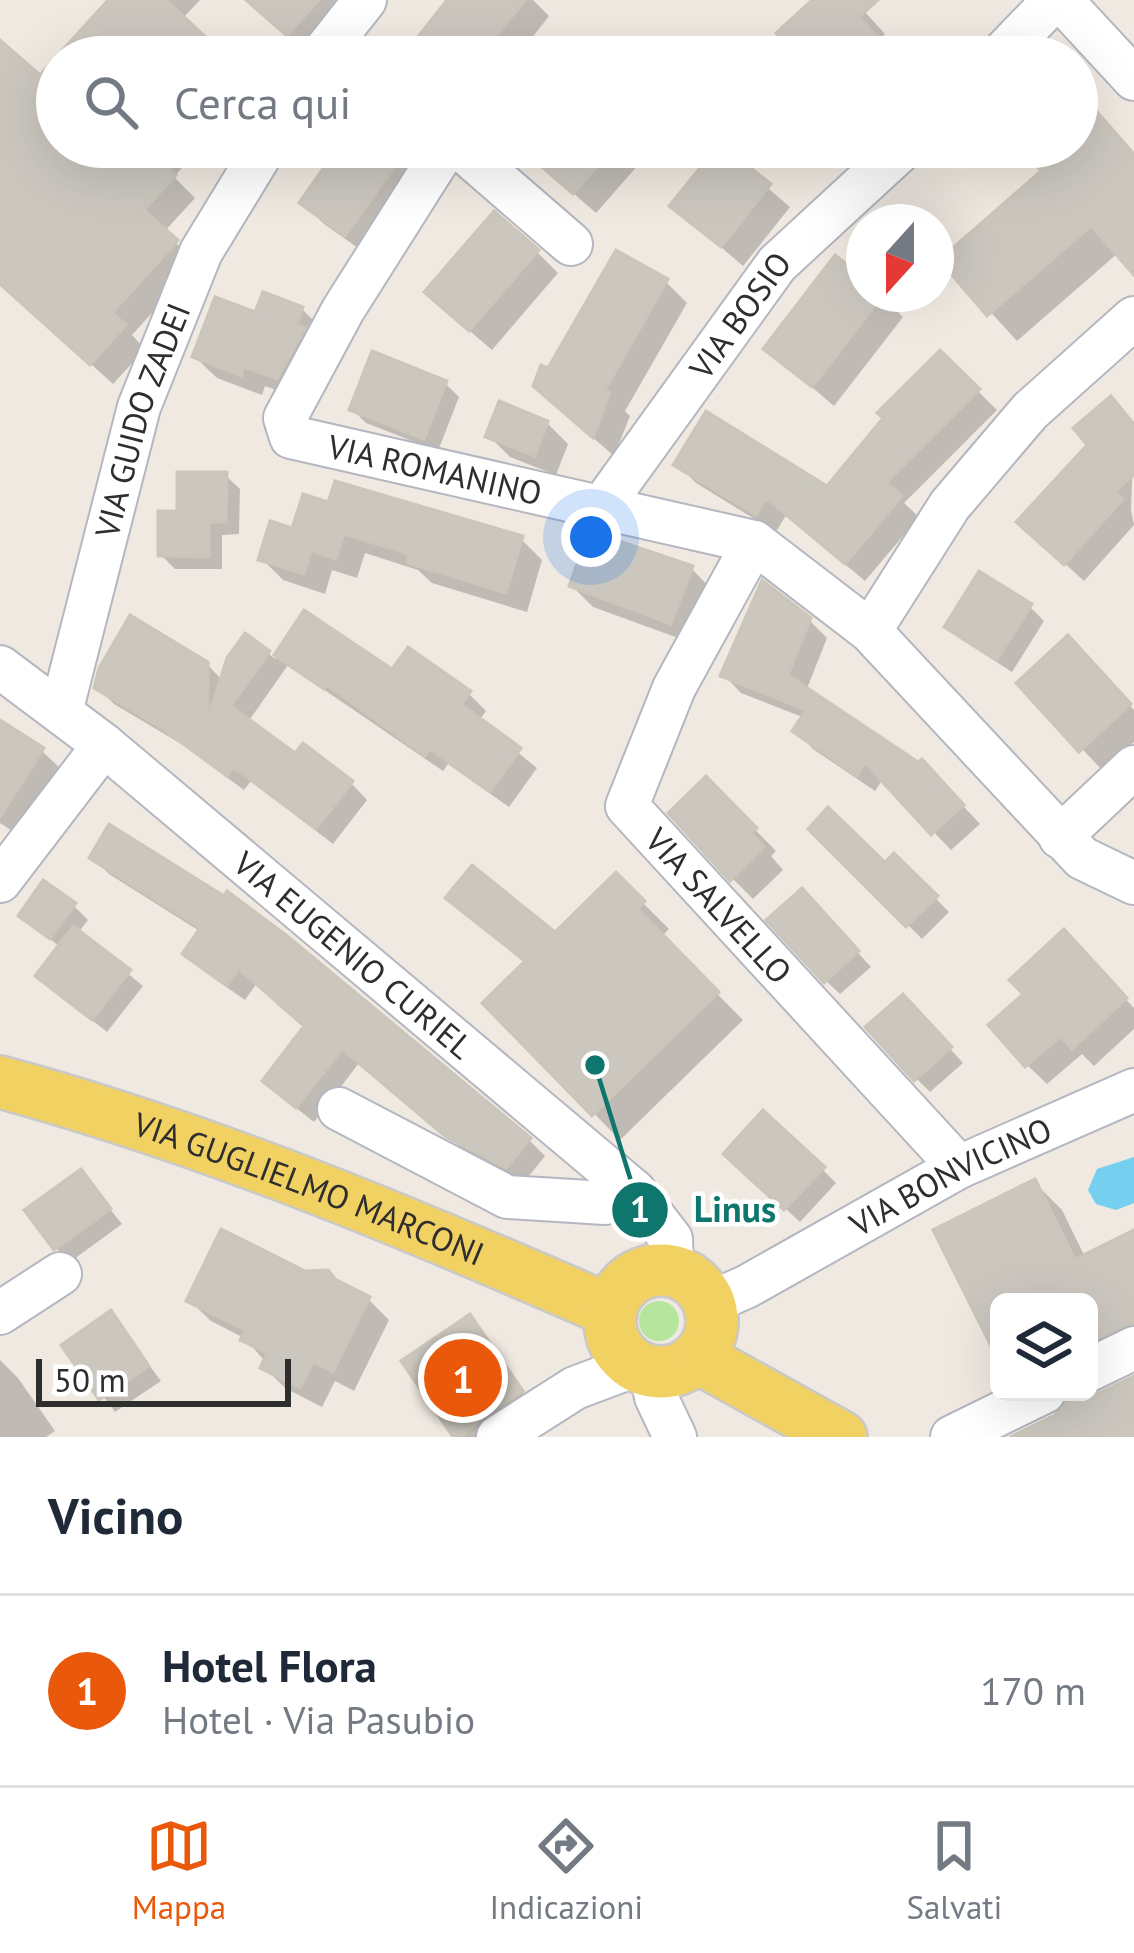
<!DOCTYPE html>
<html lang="it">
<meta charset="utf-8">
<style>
:root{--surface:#fff;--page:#f2f2f3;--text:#1f2937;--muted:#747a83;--line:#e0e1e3;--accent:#ea580c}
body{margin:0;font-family:"PT Sans",sans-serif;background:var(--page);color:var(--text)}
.controls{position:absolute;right:36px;bottom:36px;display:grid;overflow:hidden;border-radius:18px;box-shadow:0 12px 48px #0002}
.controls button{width:108px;height:108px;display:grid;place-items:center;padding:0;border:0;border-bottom:3px solid var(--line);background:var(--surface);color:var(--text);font:60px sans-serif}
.compass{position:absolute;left:846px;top:204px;width:108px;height:108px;border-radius:50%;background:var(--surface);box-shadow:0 12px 48px #0002;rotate:201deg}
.scale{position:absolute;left:36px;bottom:30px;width:255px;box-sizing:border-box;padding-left:12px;border:6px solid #2e2e2e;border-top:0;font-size:33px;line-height:42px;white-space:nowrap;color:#2e2e2e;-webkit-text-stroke:9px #fff;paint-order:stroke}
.you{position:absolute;left:591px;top:537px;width:42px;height:42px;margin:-30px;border:9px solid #fff;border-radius:50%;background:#1a73e8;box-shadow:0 0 0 18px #1a73e833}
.badge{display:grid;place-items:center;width:78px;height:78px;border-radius:50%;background:var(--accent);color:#fff;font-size:39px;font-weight:700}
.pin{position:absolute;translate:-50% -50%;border:6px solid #fff;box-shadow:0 3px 12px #0006}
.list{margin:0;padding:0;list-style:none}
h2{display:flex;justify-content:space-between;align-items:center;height:156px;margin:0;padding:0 48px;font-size:51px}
h2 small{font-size:39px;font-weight:400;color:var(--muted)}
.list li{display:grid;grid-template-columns:78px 1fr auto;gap:36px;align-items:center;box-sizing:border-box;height:192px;padding:0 48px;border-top:3px solid var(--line)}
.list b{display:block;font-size:45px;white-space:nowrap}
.list p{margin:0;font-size:39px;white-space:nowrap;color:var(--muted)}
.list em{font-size:39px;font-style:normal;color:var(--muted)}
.icon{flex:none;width:66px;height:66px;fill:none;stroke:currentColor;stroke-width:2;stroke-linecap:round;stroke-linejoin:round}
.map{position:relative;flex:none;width:1134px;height:1437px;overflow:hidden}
.search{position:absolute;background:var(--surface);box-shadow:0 12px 48px #0002;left:36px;right:36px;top:36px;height:132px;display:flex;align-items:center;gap:30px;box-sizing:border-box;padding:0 42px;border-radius:66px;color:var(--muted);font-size:45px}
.sheet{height:348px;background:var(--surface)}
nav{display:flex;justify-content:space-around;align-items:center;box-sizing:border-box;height:168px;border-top:3px solid var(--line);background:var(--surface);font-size:33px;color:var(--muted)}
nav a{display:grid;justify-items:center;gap:6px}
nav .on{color:var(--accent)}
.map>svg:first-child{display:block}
</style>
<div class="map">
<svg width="1134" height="1437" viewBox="0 0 1134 1437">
<rect width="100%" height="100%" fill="#efe9e1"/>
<!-- green -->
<path fill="#b6e59e" d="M639 1321a20 20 0 1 1 40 0a20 20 0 1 1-40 0Z"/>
<!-- water -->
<path fill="#75cff0" d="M1134 1157V1203L1116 1210 1096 1204 1088 1190 1097 1169Z"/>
<!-- shadow -->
<path fill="#0003" d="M109 0H200L182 19 223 57H60Z
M250 0H343L308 53Z
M451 0H533L549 16 517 57H434L418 41Z
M817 0H854L885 34 878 40 894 57H799Z
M0 44 40 80 57 60V147H200L174 177 195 198 164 232 197 263 132 335 145 349 113 384 0 282Z
M1077 91 1134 154V269L1118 253 1017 341 943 260 1045 171 1025 147H1077Z
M342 147H396L426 174 368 255 324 224 302 203Z
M532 147H654L596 213 549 172Z
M814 147H836L825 157Z
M721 148 790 207 743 266 673 206Z
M537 252 558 273 492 350 449 313Z
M864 281V294H880L903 317 834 406 767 349Z
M666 282 687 303 625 411 630 416 614 456 558 407 550 372Z
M302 309 323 330 298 398 265 386 262 395 217 378 195 357 257 316Z
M940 354 997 410 904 503 919 517 865 581 786 515 776 532 696 483 677 464 828 489Z
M445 383 459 397 438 451 366 423 352 409Z
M547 423 568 444 556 475 510 457 489 436Z
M1134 424 1131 510 1134 525 1084 581 1039 540Z
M225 475 240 489 239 534 222 535V569H175L161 555 180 514Z
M330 506 521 539 542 560 527 612 432 583 418 570 365 553 357 578 332 570 325 594 283 580 262 559Z
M691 568 712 590 692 643 593 607 572 586Z
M980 575 1030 607 1044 621 1012 672 962 640 948 626Z
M305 614 393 673 469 694 486 711 479 721 537 768 509 807 448 764 443 771 288 665 248 722 296 757 351 783 367 800 333 844 251 781 244 790 183 745 114 704 97 687 207 664 223 681 268 653 275 659Z
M809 620 827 638 806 691 939 780 980 824 951 850 883 779 875 791 813 749 796 731 805 718 741 693 724 675Z
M1088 661 1134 710V742L1103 771 1020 683Z
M0 724 42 751 62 770 20 836 0 823Z
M706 780 776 851 771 856 783 870 753 899 732 878Z
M812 829 885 866 894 857 949 912 922 939Z
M92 857 529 1140 545 1156 524 1182 466 1152 359 1063 314 1122 282 1097 307 1027 257 983 245 1000 202 970 186 953 201 932 109 874Z
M616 876 669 929 661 937 743 1020 620 1140 486 1003 526 964 449 898 555 936Z
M74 906 88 920 78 933 143 986 107 1032 53 989 60 947 22 916Z
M815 906 871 967 840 994 826 981Z
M1083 953 1134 1008V1029L1094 1066 1082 1054 1047 1084 1027 1065Z
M917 1012 963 1063 930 1092 916 1078Z
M740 1167 822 1169 836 1183 800 1222Z
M80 1172 122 1224 70 1262 56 1248Z
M1035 1183 1062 1210 1085 1257 1134 1233V1349L1089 1371V1302H999V1356L937 1231Z
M305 1274 338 1284 368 1299 389 1320 354 1391 335 1381 322 1407 285 1388 264 1367 266 1362 244 1338 211 1321 189 1300Z
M111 1314 161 1381 115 1412 65 1345Z
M476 1324 527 1398 477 1437H457Z
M0 1360 18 1378 55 1431 46 1437H0Z"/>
<!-- building -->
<path fill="#cbc7bf" stroke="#cbc5ba" stroke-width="3" d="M108 0H166L227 57H57V147H145L176 175 144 210 178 240 112 313 126 325 90 365 0 284V40L40 75Z
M246 0H319L287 36Z
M447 0H525L480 57H434L414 42Z
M812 0H878L859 17 897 57H798L776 33Z
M1077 89 1134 154V275L1091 226 987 316 939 260 1041 171 1021 147H1077Z
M338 147H409L345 236 299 203Z
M519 147H615L573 194Z
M717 147H725L771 184 721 247 669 206Z
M494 211 539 250 469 331 424 292Z
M616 250 668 279 605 390 610 392 593 438 533 386 541 365 548 368Z
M835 255 864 278V294H884L812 387 763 349Z
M263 292 303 307 297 325 305 328 277 379 244 367 241 376 192 357 215 297 255 312Z
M940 350 980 389 886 483 902 496 845 564 766 498 756 515 673 465 706 411 827 486 883 418 877 413Z
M372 351 447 381 424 439 349 410Z
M1111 396 1134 424V475L1115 491 1123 499 1064 565 1016 522 1087 445 1073 428Z
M499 401 548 421 535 456 485 437Z
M177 472H227L226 522H209V557L158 556V511H177Z
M335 481 523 536 506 593 407 563 409 554 344 534 336 559 311 551 304 574 258 560 270 521 292 528 303 494 328 502Z
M589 531 693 566 671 624 569 586Z
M979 571 1032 604 997 660 944 627Z
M762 580 811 618 788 675 918 762 922 759 964 805 931 835 865 763 857 776 792 731 806 710 720 676Z
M304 610 392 669 408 647 471 691 461 704 521 748 490 792 430 749 425 756 327 685 324 689 274 655Z
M130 615 208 662V718L227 658 245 633 270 651 231 706 295 753 303 743 353 781 316 829 233 767 227 776 163 729 94 688 99 668Z
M1068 635 1131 704 1079 752 1016 683Z
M0 720 44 748 0 817Z
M706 776 757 828 752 833 764 847 730 881 668 813Z
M828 807 885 862 894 853 938 896 906 927 808 829Z
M109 824 224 896 227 891 286 935 531 1138 506 1168 446 1137 342 1049 296 1108 262 1081 304 1026 239 969 227 986 182 954 200 928 89 858Z
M472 865 555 932 616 872 645 901 638 909 719 992 592 1116 482 1003 525 961 445 898Z
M43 880 76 903 50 939 18 916Z
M802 888 859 951 824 983 766 920Z
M73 926 131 970 92 1020 35 976Z
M1064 929 1127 998 1072 1049 1061 1036 1025 1067 988 1025 1023 994 1009 980Z
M903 994 952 1047 914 1081 865 1027Z
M763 1110 825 1167 784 1210 723 1154Z
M81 1169 111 1209 54 1250 24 1210Z
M1035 1179 1075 1259 1134 1230V1323L1089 1342V1302H999V1362L933 1230Z
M221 1229 305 1271 328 1270 335 1279 370 1297 333 1372 313 1362 300 1388 260 1368 267 1353 240 1340 245 1330 186 1301Z
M111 1310 149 1366 99 1400 61 1345Z
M470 1314 523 1391 484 1415 462 1437H453L401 1361Z
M1134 1376V1437H1010L1055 1415 1069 1397 1077 1392 1099 1393Z"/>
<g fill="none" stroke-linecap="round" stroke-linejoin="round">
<!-- minor casing -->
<g stroke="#b4b7c1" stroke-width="46">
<g id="minor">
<path d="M1061 0 1134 79"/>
<path d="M320 57 365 0"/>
<path d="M999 57 1054 0"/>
<path id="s1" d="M446 147 343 310 285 418 291 437 754 542 870 631 1082 858 1134 883"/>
<path d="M459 147 571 244"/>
<path id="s2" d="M603 505 777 264 904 147"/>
<path id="s3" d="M754 542 674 688 627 806 959 1167"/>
<path d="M870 631 950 505 1030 411 1134 318"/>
<path id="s4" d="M0 667 104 745 634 1191 671 1239 672 1271"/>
<path id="s5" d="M61 712 139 407 201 252 265 147"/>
<path d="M1060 837 1134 767"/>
<path d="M0 881 104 745"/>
<path d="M339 1109 507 1197 605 1203 634 1191"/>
<path id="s6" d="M709 1303 746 1287 959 1167 1134 1090"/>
<path d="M0 1313 60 1274"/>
<path d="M1089 1370 1134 1348"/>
<path d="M651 1371 656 1397 675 1437"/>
<path d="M498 1437 575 1388 636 1365"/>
<path d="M952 1437 1044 1392"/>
</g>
</g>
<!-- major casing -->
<g stroke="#c9c9c9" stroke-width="56">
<g id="major">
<path id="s7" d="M0 1082C210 1139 412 1224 611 1311"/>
<circle cx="661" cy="1321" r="51"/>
<path d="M697 1357 841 1437"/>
</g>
</g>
<!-- minor -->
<use href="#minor" stroke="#fff" stroke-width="42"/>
<!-- major -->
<use href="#major" stroke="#f2d163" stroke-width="51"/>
</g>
<g text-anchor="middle" stroke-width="9" stroke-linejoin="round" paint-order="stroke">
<!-- street labels -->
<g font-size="33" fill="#2e2e2e" stroke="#fff">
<text dy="12" stroke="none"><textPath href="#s2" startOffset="234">VIA BOSIO</textPath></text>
<text dy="12" stroke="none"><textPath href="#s5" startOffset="303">VIA GUIDO ZADEI</textPath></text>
<text dy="12" stroke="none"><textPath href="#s1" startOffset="483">VIA ROMANINO</textPath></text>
<text dy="12" stroke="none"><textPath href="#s3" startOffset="429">VIA SALVELLO</textPath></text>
<text dy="12" stroke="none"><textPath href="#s4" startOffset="456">VIA EUGENIO CURIEL</textPath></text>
<text dy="12" stroke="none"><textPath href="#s6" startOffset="273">VIA BONVICINO</textPath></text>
<text dy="12" stroke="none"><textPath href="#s7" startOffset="327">VIA GUGLIELMO MARCONI</textPath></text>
</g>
</g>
<!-- callouts -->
<path fill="none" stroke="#0f766e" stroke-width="4.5" d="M595 1065L640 1210"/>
<g fill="#0f766e" stroke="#fff" stroke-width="4.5">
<circle cx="595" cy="1065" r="12"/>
<circle cx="640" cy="1210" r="30"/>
</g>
<g font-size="36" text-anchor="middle" font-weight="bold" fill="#fff">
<text x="640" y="1222">1</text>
</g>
<g font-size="36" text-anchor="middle" font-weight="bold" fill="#0f766e" stroke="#fff" stroke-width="9" stroke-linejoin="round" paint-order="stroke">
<text x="735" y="1222">Linus</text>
</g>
</svg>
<div class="controls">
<button><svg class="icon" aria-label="layers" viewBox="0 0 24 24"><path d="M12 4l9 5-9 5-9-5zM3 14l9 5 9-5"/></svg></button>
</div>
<svg class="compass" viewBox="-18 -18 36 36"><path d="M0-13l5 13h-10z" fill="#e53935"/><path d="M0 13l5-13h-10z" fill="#747a83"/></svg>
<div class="scale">50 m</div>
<div class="you"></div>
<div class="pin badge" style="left:463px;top:1378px">1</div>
<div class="search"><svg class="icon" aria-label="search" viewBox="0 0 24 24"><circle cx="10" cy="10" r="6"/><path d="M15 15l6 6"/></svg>Cerca qui</div>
</div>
<section class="sheet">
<h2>Vicino<small></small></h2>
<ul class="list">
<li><span class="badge">1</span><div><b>Hotel Flora</b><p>Hotel · Via Pasubio</p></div><em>170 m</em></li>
</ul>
</section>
<nav>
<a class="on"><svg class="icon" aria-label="map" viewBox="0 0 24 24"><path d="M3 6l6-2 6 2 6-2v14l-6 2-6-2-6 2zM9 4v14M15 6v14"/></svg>Mappa</a>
<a><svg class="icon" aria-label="directions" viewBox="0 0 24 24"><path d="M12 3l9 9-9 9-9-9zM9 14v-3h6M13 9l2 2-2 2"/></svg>Indicazioni</a>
<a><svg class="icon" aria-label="saved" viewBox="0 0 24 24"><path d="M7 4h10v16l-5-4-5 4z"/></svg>Salvati</a>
</nav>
